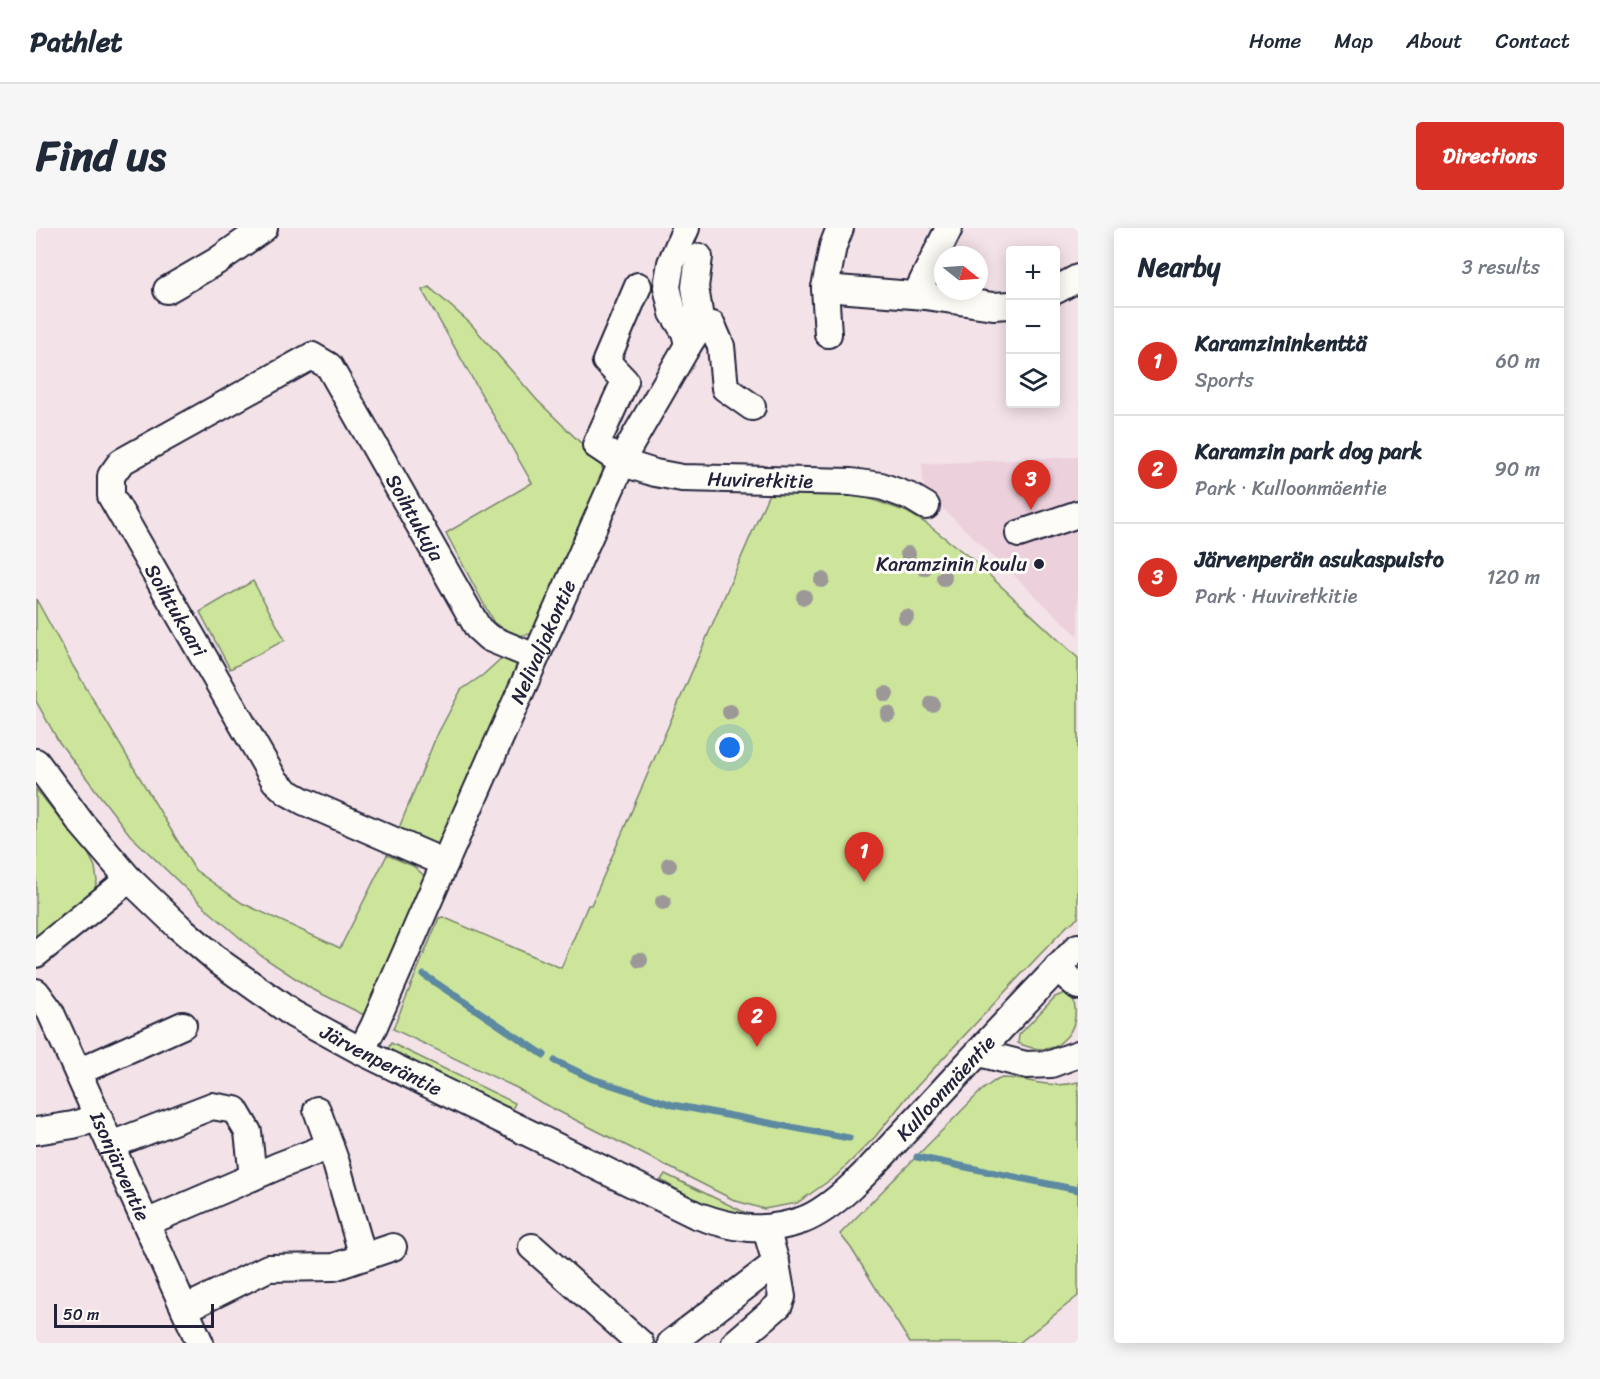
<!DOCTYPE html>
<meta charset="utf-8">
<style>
:root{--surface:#fff;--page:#f6f6f7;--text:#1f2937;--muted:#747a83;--line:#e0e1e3;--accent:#d93025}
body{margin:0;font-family:Sriracha,sans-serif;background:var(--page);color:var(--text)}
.controls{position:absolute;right:18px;top:18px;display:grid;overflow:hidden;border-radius:6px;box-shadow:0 3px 15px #0003}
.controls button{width:54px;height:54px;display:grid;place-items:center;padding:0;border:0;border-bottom:2px solid var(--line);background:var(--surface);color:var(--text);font:30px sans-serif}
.compass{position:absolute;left:898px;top:18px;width:54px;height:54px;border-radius:50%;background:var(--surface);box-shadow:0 3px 15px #0003;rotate:107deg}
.scale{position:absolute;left:18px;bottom:15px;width:160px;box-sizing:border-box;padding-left:6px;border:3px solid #22223b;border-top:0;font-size:16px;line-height:21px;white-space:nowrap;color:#22223b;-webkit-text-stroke:4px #fdfcf7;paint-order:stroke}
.you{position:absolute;left:694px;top:520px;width:21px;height:21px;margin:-15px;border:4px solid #fff;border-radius:50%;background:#1a73e8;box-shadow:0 0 0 9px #1a73e833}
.badge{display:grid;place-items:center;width:39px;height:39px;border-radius:50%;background:var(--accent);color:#fff;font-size:20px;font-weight:700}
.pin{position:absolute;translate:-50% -50px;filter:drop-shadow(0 2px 3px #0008)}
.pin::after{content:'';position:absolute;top:32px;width:21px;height:18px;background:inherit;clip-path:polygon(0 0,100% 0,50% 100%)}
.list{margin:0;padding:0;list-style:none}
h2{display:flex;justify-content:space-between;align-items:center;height:78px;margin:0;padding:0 24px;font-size:26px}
h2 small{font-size:20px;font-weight:400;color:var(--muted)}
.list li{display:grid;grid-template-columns:39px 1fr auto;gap:18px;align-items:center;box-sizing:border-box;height:108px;padding:0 24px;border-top:2px solid var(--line)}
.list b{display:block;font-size:22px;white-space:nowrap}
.list p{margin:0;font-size:20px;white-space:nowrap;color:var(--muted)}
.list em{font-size:20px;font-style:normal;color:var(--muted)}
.icon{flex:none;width:33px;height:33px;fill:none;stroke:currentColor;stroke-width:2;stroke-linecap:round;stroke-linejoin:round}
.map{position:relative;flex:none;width:1042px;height:1115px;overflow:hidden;border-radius:6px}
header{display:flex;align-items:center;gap:36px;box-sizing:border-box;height:84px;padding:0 30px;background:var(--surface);border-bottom:2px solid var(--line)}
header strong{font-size:28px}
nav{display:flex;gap:33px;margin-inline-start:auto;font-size:21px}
.intro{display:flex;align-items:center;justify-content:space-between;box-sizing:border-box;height:144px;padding:0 36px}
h1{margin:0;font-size:42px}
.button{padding:15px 27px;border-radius:6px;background:var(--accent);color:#fff;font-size:21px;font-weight:700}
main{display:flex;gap:36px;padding:0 36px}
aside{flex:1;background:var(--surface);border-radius:6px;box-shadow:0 3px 15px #0003}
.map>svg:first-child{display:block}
</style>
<header>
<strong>Pathlet</strong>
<nav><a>Home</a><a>Map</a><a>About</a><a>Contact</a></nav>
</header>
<div class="intro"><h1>Find us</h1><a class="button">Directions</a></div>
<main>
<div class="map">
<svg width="1042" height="1115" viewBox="0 0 1042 1115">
<rect width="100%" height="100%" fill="#f3e2e7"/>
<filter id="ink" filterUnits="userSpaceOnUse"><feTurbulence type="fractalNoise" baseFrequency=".0167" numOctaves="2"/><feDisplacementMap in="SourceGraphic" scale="12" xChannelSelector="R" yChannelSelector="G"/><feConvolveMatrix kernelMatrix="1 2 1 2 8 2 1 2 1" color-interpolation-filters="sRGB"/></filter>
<g filter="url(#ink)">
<!-- built -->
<path fill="#ecd0dc" d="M1042 229V408L888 263 886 236Z"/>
<!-- green -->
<path fill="#cce59b" stroke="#77846b" stroke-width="1.5" d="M393 59 434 95 501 172 565 235 568 247 503 405 480 408 458 395 410 305 496 255 386 62Z
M784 262 829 269 871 284 891 296 937 332 1042 430V690L1032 697 994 737 872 868 839 909 800 948 761 975 728 981 700 973 506 875 481 860 357 801 403 690 407 689 525 740 552 677H555L734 263Z
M217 353 249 412 194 441 164 384Z
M0 371 37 438 159 642 206 675 304 720 351 627 377 638 391 650 330 788 274 760 224 727 175 685 94 607 23 514 0 473Z
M470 426 480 434 485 445 405 616 399 620 361 605 400 509 425 462 447 447Z
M0 561 52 625 59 639 61 653 56 669 0 715Z
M1029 765H1035C1042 782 1041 801 1026 813 1024 815 1021 818 1018 819 1007 823 993 820 982 815L983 807 1019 769Z
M355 815 479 875 475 884 351 823Z
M966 850C992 850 1016 862 1042 854V1068L983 1115H874L815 1020 804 1006 945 863 957 854Z
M629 946 712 986 711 989 665 976 625 952Z"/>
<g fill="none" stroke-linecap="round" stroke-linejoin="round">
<!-- stream -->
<path stroke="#5d89a1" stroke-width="7" d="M388 747 508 827
M519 833 557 851 637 877 813 910
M881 929 1042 962"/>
<!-- minor casing -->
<g stroke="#22223b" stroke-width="30">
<g id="minor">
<path d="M663 29 659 59 665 97"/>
<path id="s1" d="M602 58 570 133 589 153 560 217 587 235 619 245 646 250 815 254 845 258 875 269 890 278"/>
<path d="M789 60 889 68 957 78 975 77"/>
<path d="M131 62 181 33 228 0"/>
<path d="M1020 62 1042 50"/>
<path d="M880 67 913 0"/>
<path d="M792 106 789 60 797 18 804 0"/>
<path d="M652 117 665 97H676L685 118 689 160 716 179"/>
<path d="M983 306 1042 286"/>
<path id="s2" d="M0 534 45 595 93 651 143 699 185 735 257 786 325 823 660 987C699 1001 727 1006 767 992 804 978 848 925 876 896 931 837 985 777 1042 719"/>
<path id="s3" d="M409 635 267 573 251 564 239 553 75 268V248L85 234 276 128 293 138 442 400 453 410 499 429"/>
<path d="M0 726 93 651"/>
<path d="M1021 740 1042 758"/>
<path id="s4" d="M0 764 14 783 164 1115"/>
<path id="s5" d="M325 823 338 798 425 598 593 219 652 117 649 104 637 85 631 59 635 35 650 0"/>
<path d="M943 825 990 837 1015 836 1042 826"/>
<path d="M42 844 147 797"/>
<path d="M281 882 300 935 327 1029"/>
<path d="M0 903 37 897 63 890"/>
<path d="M75 917 176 878 199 882 212 904 217 949"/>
<path d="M110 995 242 938 294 918"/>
<path d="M496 1019 604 1115"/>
<path d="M149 1081 232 1040 298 1039 357 1019"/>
<path d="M635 1115 740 1035 730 1001"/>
<path d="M699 1115 743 1077 746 1069 740 1035"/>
</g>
</g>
<!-- minor -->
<use href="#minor" stroke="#fdfcf7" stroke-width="26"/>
</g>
<!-- trees -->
<g fill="#9c9898">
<circle cx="872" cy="326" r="8"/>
<circle cx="888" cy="340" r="8"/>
<circle cx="908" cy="350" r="8"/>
<circle cx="786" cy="352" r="8"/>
<circle cx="768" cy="369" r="8"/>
<circle cx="870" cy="389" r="8"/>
<circle cx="850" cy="466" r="8"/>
<circle cx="896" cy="476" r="8"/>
<circle cx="694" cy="484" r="8"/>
<circle cx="852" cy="486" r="8"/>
<circle cx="633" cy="637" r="8"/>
<circle cx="627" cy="674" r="8"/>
<circle cx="604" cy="732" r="8"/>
</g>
</g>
<!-- markers -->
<circle fill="#22223b" stroke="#fdfcf7" stroke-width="2" cx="1003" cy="336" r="6"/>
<g text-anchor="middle" stroke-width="6" stroke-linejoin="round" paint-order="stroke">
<!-- street labels -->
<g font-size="20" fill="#22223b" stroke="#fdfcf7">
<text dy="7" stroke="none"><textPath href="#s1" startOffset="351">Huviretkitie</textPath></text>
<text dy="7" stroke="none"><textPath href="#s3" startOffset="968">Soihtukuja</textPath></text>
<text transform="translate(140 382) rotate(60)" y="7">Soihtukaari</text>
<text dy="7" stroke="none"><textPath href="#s5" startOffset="448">Nelivaljakontie</textPath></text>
<text dy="7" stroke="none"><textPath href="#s2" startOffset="462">Järvenperäntie</textPath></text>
<text dy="7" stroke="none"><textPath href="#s2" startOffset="1118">Kulloonmäentie</textPath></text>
<text dy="7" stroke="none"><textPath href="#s4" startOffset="194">Isonjärventie</textPath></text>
</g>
<!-- poi labels -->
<g font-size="20" fill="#22223b" stroke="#fdfcf7" text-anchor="end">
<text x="991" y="343">Karamzinin koulu</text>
</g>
</g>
</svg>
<div class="controls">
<button>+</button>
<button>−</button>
<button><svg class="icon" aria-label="layers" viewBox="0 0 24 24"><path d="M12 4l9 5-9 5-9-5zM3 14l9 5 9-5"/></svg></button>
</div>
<svg class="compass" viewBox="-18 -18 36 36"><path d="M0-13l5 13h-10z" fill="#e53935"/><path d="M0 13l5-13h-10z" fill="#747a83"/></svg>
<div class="scale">50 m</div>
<div class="you"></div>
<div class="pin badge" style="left:828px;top:654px">1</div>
<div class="pin badge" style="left:721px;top:819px">2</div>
<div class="pin badge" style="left:995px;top:282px">3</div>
</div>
<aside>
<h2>Nearby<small>3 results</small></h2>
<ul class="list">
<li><span class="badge">1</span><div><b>Karamzininkenttä</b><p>Sports</p></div><em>60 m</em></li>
<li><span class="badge">2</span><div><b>Karamzin park dog park</b><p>Park · Kulloonmäentie</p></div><em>90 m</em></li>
<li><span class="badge">3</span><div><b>Järvenperän asukaspuisto</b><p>Park · Huviretkitie</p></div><em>120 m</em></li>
</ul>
</aside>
</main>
